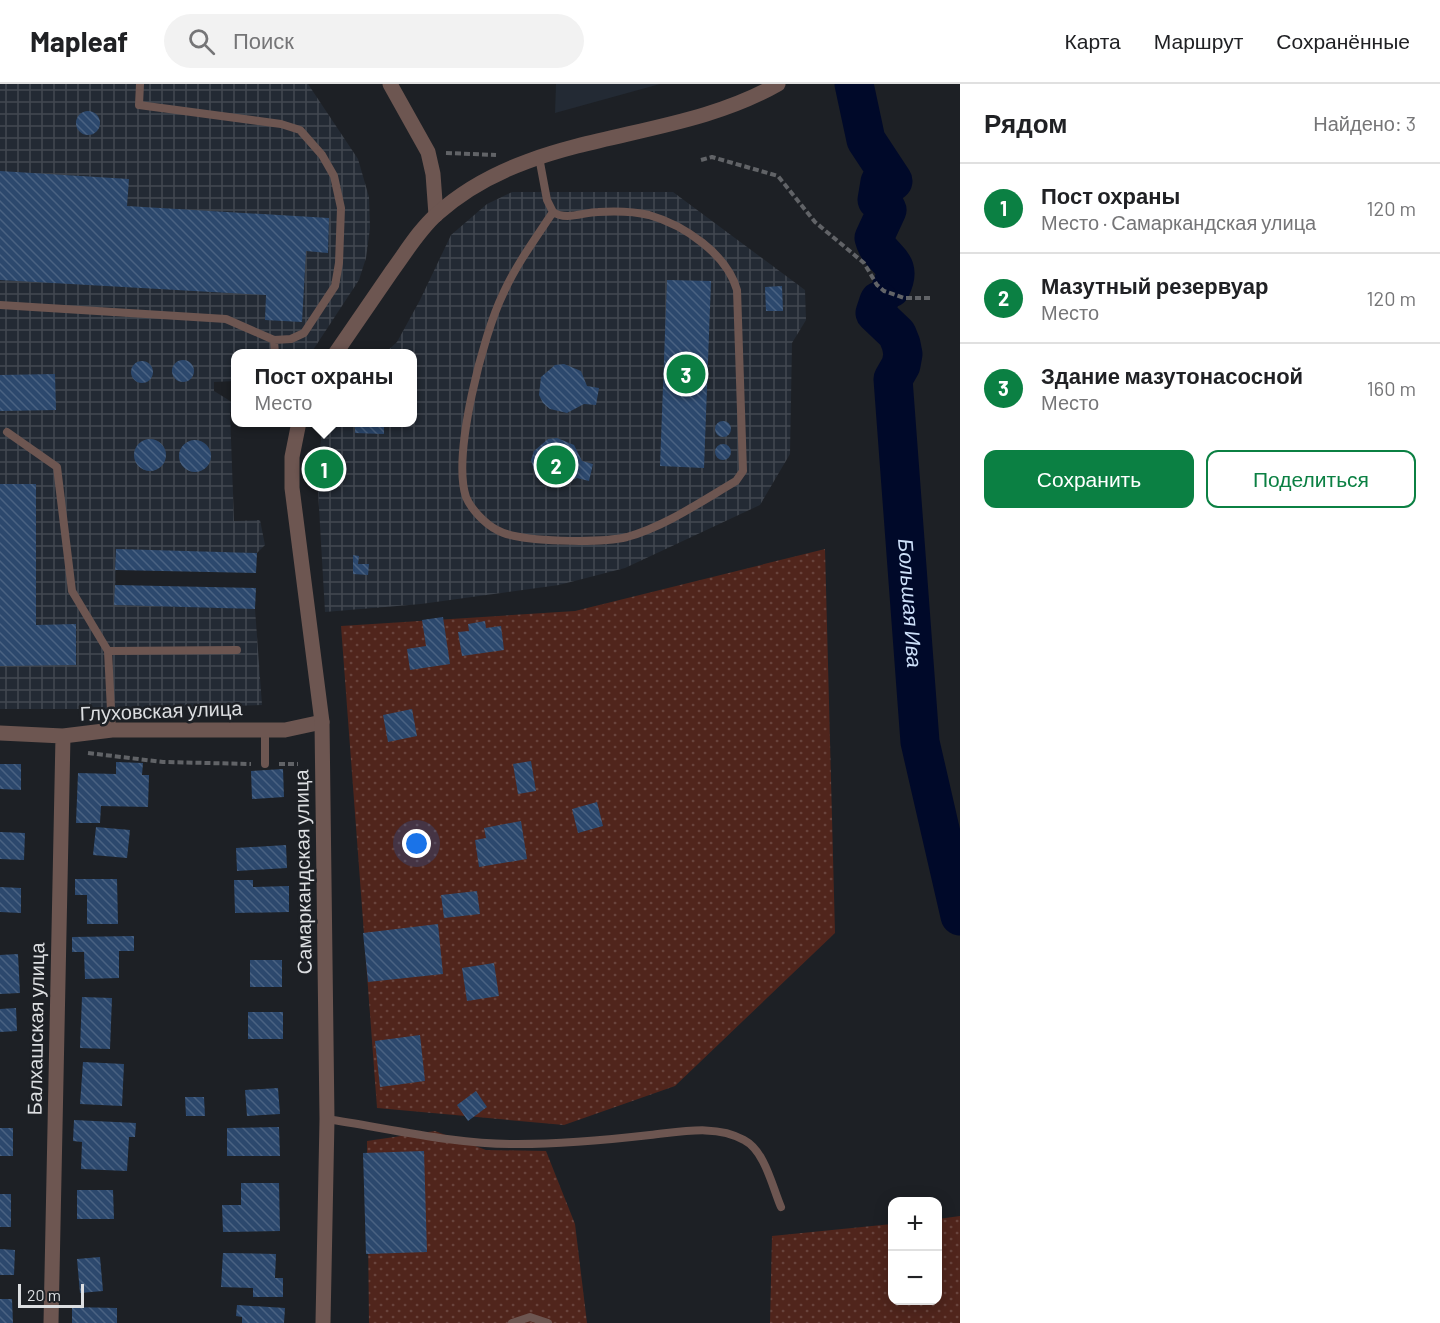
<!DOCTYPE html>
<html lang="ru">
<meta charset="utf-8">
<style>
:root{--surface:#fff;--page:#f2f2f2;--text:#202124;--muted:#757577;--line:#e0e0e0;--accent:#0b8043}
body{margin:0;font-family:Barlow,sans-serif;background:var(--page);color:var(--text)}
.controls{position:absolute;right:18px;bottom:18px;display:grid;overflow:hidden;border-radius:12px;box-shadow:0 3px 15px #0003}
.controls button{width:54px;height:54px;display:grid;place-items:center;padding:0;border:0;border-bottom:2px solid var(--line);background:var(--surface);color:var(--text);font:30px sans-serif}
.scale{position:absolute;left:18px;bottom:15px;width:66px;box-sizing:border-box;padding-left:6px;border:3px solid #dcdee1;border-top:0;font-size:16px;line-height:21px;white-space:nowrap;color:#dcdee1;-webkit-text-stroke:4px #1d2025;paint-order:stroke}
.you{position:absolute;left:417px;top:760px;width:21px;height:21px;margin:-15px;border:4px solid #fff;border-radius:50%;background:#1a73e8;box-shadow:0 0 0 9px #1a73e833}
.badge{display:grid;place-items:center;width:39px;height:39px;border-radius:50%;background:var(--accent);color:#fff;font-size:20px;font-weight:700}
.pin{position:absolute;translate:-50% -50%;border:3px solid #fff;box-shadow:0 2px 6px #0006}
.popup{position:absolute;left:231px;top:265px;width:186px;height:78px;box-sizing:border-box;display:grid;place-content:center;border-radius:12px;background:var(--surface);filter:drop-shadow(0 2px 4px #0005);font-size:20px;white-space:nowrap;color:var(--muted)}
.popup b{font-size:22px;color:var(--text)}
.popup::after{content:'';position:absolute;left:50%;top:100%;margin-left:-12px;border:12px solid transparent;border-top-color:var(--surface)}
.list{margin:0;padding:0;list-style:none}
h2{display:flex;justify-content:space-between;align-items:center;height:78px;margin:0;padding:0 24px;font-size:26px}
h2 small{font-size:20px;font-weight:400;color:var(--muted)}
.list li{display:grid;grid-template-columns:39px 1fr auto;gap:18px;align-items:center;box-sizing:border-box;height:90px;padding:0 24px;border-top:2px solid var(--line)}
.list b{display:block;font-size:22px;white-space:nowrap}
.list p{margin:0;font-size:20px;white-space:nowrap;color:var(--muted)}
.list em{font-size:20px;font-style:normal;color:var(--muted)}
.actions{display:flex;gap:12px;padding:18px 24px}
.actions a{flex:1;padding:14px 0;border:2px solid var(--accent);border-radius:12px;text-align:center;font-size:21px;color:var(--accent)}
.actions .main{background:var(--accent);color:#fff}
.icon{flex:none;width:33px;height:33px;fill:none;stroke:currentColor;stroke-width:2;stroke-linecap:round;stroke-linejoin:round}
.map{position:relative;flex:none;width:960px;height:1239px;overflow:hidden}
header{display:flex;align-items:center;gap:36px;box-sizing:border-box;height:84px;padding:0 30px;background:var(--surface);border-bottom:2px solid var(--line)}
header strong{font-size:28px}
nav{display:flex;gap:33px;margin-inline-start:auto;font-size:21px}
.search{width:420px;height:54px;background:var(--page);display:flex;align-items:center;gap:15px;box-sizing:border-box;padding:0 21px;border-radius:33px;color:var(--muted);font-size:22px}
main{display:flex}
aside{flex:1;background:var(--surface)}
.map>svg:first-child{display:block}
</style>
<header>
<strong>Mapleaf</strong>
<div class="search"><svg class="icon" aria-label="search" viewBox="0 0 24 24"><circle cx="10" cy="10" r="6"/><path d="M15 15l6 6"/></svg>Поиск</div>
<nav><a>Карта</a><a>Маршрут</a><a>Сохранённые</a></nav>
</header>
<main>
<div class="map">
<svg width="960" height="1239" viewBox="0 0 960 1239">
<defs>
<pattern id="industrial-grid" width="8" height="8" patternUnits="userSpaceOnUse" patternTransform="scale(1.5)"><rect width="8" height="8" fill="#232a34"/><path d="M0 4h8M4 0v8" fill="none" stroke="#424851"/></pattern>
<pattern id="grass-dots" width="8" height="8" patternUnits="userSpaceOnUse" patternTransform="scale(1.5)"><rect width="8" height="8" fill="#50251c"/><path d="M2 2h.1M6 6h.1" fill="none" stroke="#69443d" stroke-width="1.8" stroke-linecap="round"/></pattern>
<pattern id="building-back-hatch" width="6" height="6" patternUnits="userSpaceOnUse" patternTransform="scale(1.5)"><rect width="6" height="6" fill="#2c486d"/><path d="M-1 5l2 2M0 0l6 6M5-1l2 2" fill="none" stroke="#4a6282"/></pattern>
</defs>
<rect width="100%" height="100%" fill="#1d2025"/>
<!-- built -->
<path fill="#232a34" d="M556 0H660L555 29Z"/>
<!-- industrial -->
<path fill="url(#industrial-grid)" d="M0 0H308L358 75 369 113 370 144 366 174 359 196 311 269 236 270 235 297 214 298V307L235 320V328H230L234 437 260 436 265 461 257 469 116 466 115 521 255 525 262 621 134 625H0Z
M512 108H673L805 206 806 236 792 259 790 370 760 421 625 484 559 501 421 520 325 528 317 389 323 339 412 338V270L385 269 397 258 420 216 451 151 487 120Z"/>
<!-- grass -->
<path fill="url(#grass-dots)" d="M825 465 835 849 675 1002 564 1041 377 1024 341 542 575 527Z
M435 1047 486 1066 546 1067 575 1140 587 1239H369L367 1057Z
M960 1132V1239H770L772 1152 892 1140V1216H938V1135Z"/>
<g fill="none" stroke-linecap="round" stroke-linejoin="round">
<!-- river -->
<g stroke="#000929" stroke-width="39">
<path d="M854 0 866 56 893 97 888 101 880 98 877 116 884 120 887 126 874 154C879 176 905 176 891 204"/>
<path id="s1" d="M879 217 875 229 897 250 901 260 903 270 901 281 893 295 920 658 960 832"/>
</g>
</g>
<!-- building -->
<path fill="url(#building-back-hatch)" d="M76 39a12 12 0 1 1 24 0a12 12 0 1 1-24 0Z
M0 87 129 95 127 122 329 134 328 169 306 167 302 238 265 236 266 211 0 196Z
M667 196 711 197 704 384 660 382Z
M782 202 783 227H766L765 203Z
M172 287a11 11 0 1 1 22 0a11 11 0 1 1-22 0Z
M131 288a11 11 0 1 1 22 0a11 11 0 1 1-22 0Z
M564 280 581 287 587 302 599 304 596 321 584 320 567 329 550 325 543 319 539 311 541 293 555 281Z
M55 290 56 326 0 327V291Z
M715 345a8 8 0 1 1 16 0a8 8 0 1 1-16 0Z
M355 339 384 340V350L355 349Z
M557 354 574 361 582 377 593 380 589 397 577 394 559 403H550L536 393 531 376 534 367 548 355Z
M134 371a16 16 0 1 1 32 0a16 16 0 1 1-32 0Z
M179 372a16 16 0 1 1 32 0a16 16 0 1 1-32 0Z
M715 368a8 8 0 1 1 16 0a8 8 0 1 1-16 0Z
M319 378 330 379V391L318 390Z
M0 400H36V541L76 540V581L0 582Z
M116 465 257 469 256 489 115 486Z
M353 471 359 472 358 480H369L368 491 353 490Z
M115 501 256 504 255 525 114 521Z
M443 533 450 580 410 586 407 565 426 562 422 536Z
M485 537 486 544 501 542 504 566 462 572 458 548 469 547 468 540Z
M412 625 417 652 388 658 383 631Z
M531 677 536 707 518 710 513 680Z
M116 678 143 679 142 691H149L148 723 101 722 100 739H76L78 689 116 690Z
M0 680H21V706L0 705Z
M283 685 284 713 252 715 251 687Z
M597 718 603 742 578 749 572 725Z
M521 737 527 775 479 783 475 756 486 754 484 744Z
M96 743 130 746 127 774 93 771Z
M0 748 25 749 24 776 0 775Z
M286 761 287 784 237 787 236 764Z
M75 795H117L118 840H87V811H75Z
M234 796H253V803L289 802V828L235 829Z
M0 803 21 804V829L0 828Z
M477 807 480 830 444 834 441 811Z
M438 840 443 890 368 898 363 849Z
M134 852V867H119V894L85 895 84 868H72V853Z
M18 870 20 909 0 910V871Z
M250 876H282V903H250Z
M494 879 499 912 467 917 462 884Z
M82 913 112 914 110 965 80 964Z
M16 924 17 947 0 948V925Z
M248 928H283V955H248Z
M420 951 425 997 380 1003 375 957Z
M83 978 124 980 122 1022 80 1020Z
M278 1004 280 1030 247 1032 245 1006Z
M476 1007 487 1023 468 1037 457 1021Z
M185 1013H204L205 1032H186Z
M74 1036 136 1039 135 1053H129L127 1087 81 1085 82 1058 73 1057Z
M279 1043 280 1072H227V1044Z
M0 1044H13V1072H0Z
M424 1067 427 1168 366 1170 363 1069Z
M241 1099H279L280 1147 223 1148 222 1121H241Z
M77 1106H113L114 1135H77Z
M0 1110H11V1143H0Z
M0 1165 15 1166 14 1191H0Z
M223 1169 276 1170 275 1194H283V1213H253V1204L221 1203Z
M100 1173 103 1207 80 1209 77 1175Z
M0 1215H12L13 1239H0Z
M237 1221 285 1224 284 1239H242V1233L236 1232Z
M72 1223 117 1224V1239H72Z"/>
<g fill="none" stroke-linecap="round" stroke-linejoin="round">
<!-- path -->
<path stroke="#616367" stroke-width="4" stroke-dasharray="6 3" stroke-linecap="butt" d="M446 69 496 71
M701 76 712 73 778 92 815 138 864 179 877 201 884 207 904 214H930
M88 669 163 678 251 680
M279 680H298"/>
<!-- service -->
<path stroke="#6d5651" stroke-width="8" d="M539 73 547 116 553 128C566 137 584 128 598 128 615 127 632 127 649 131 684 141 727 170 737 206L743 387 736 397C702 417 666 442 627 453 602 459 519 459 497 446 485 440 471 425 466 413 452 371 483 251 503 210 516 181 535 155 553 128
M0 221 226 235 274 256 291 255 304 249 335 202 339 179 341 124 334 92 322 71 300 46 281 40 139 21 140 0
M274 256 275 270
M7 348 57 383 72 507 108 567
M112 646 108 567 237 566
M265 680V646
M327 1035C387 1044 457 1061 518 1060 562 1060 606 1056 650 1051 680 1048 716 1040 744 1056 765 1067 772 1102 781 1123
M512 1239 530 1233 548 1239"/>
<!-- minor -->
<path stroke="#6d5651" stroke-width="15" d="M390 0 428 68 433 90 436 131
M0 649 63 652 112 646H285L322 638
M51 1239 63 652"/>
<!-- tertiary -->
<path stroke="#6d5651" stroke-width="15" d="M335 270C354 242 373 215 392 187 406 168 419 146 437 130 532 44 672 61 778 0
M299 338 292 373V404L322 638 327 1035 323 1239"/>
</g>
<g text-anchor="middle" stroke-width="5" stroke-linejoin="round" paint-order="stroke">
<!-- street labels -->
<g font-size="20" fill="#dcdee1" stroke="#1d2025">
<text transform="translate(161 627) rotate(-2)" y="7">Глуховская улица</text>
<text transform="translate(303 788) rotate(-91)" y="7">Самаркандская улица</text>
<text transform="translate(36 945) rotate(-89)" y="7">Балхашская улица</text>
</g>
<!-- water labels -->
<g font-size="21" font-style="italic" fill="#ccdff8" stroke="#1d2025">
<text dy="7" stroke="none"><textPath href="#s1" startOffset="316">Большая Ива</textPath></text>
</g>
</g>
</svg>
<div class="controls">
<button>+</button>
<button>−</button>
</div>
<div class="scale">20 m</div>
<div class="you"></div>
<div class="pin badge" style="left:324px;top:385px">1</div>
<div class="popup"><b>Пост охраны</b>Место</div>
<div class="pin badge" style="left:556px;top:381px">2</div>
<div class="pin badge" style="left:686px;top:290px">3</div>
</div>
<aside>
<h2>Рядом<small>Найдено: 3</small></h2>
<ul class="list">
<li><span class="badge">1</span><div><b>Пост охраны</b><p>Место · Самаркандская улица</p></div><em>120 m</em></li>
<li><span class="badge">2</span><div><b>Мазутный резервуар</b><p>Место</p></div><em>120 m</em></li>
<li><span class="badge">3</span><div><b>Здание мазутонасосной</b><p>Место</p></div><em>160 m</em></li>
</ul>
<div class="actions"><a class="main">Сохранить</a><a>Поделиться</a></div>
</aside>
</main>
